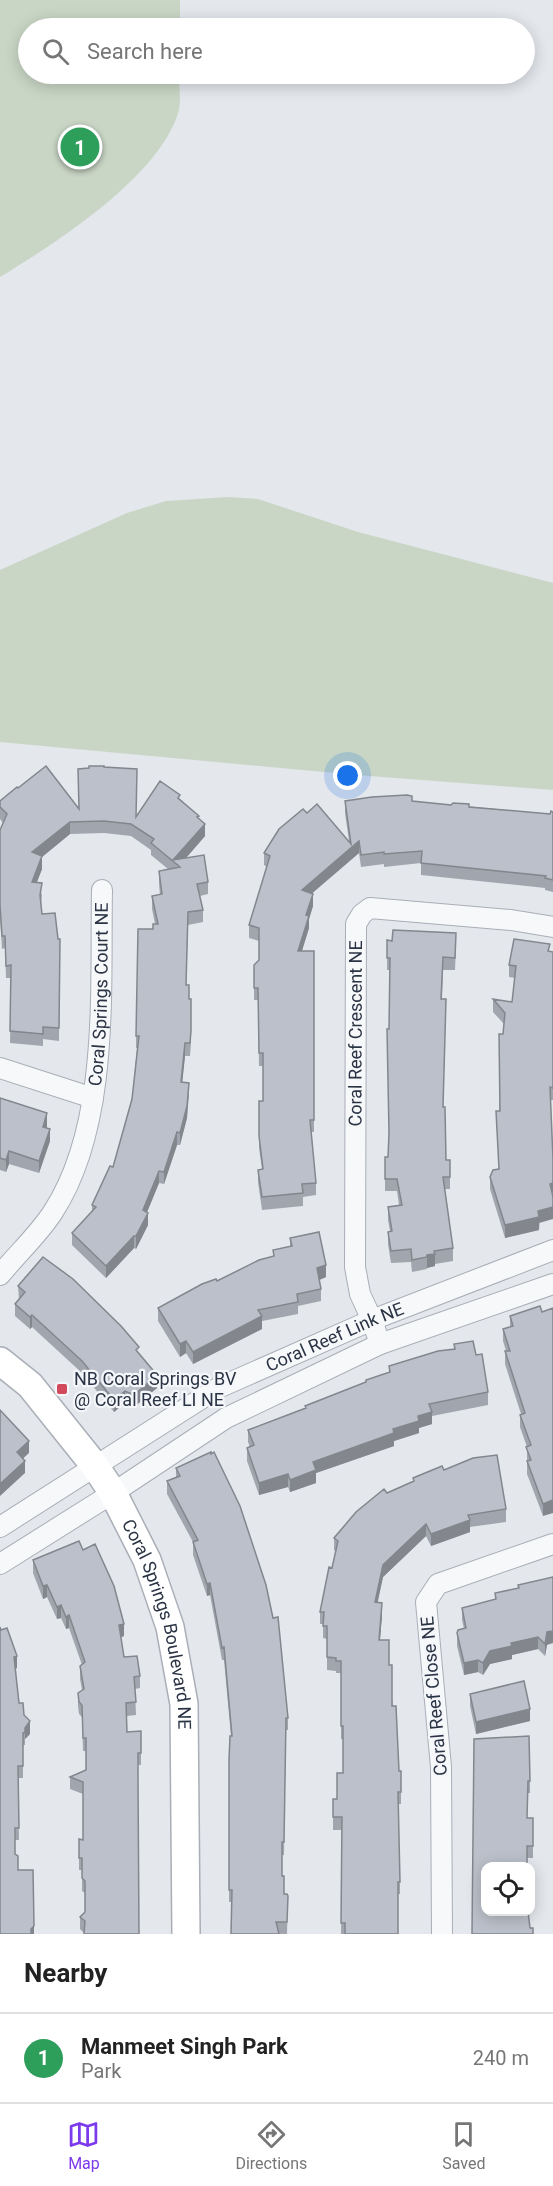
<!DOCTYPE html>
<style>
:root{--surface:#fff;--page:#f6f6f6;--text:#222;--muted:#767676;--line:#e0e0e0;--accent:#7c3aed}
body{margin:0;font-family:Roboto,sans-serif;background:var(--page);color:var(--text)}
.controls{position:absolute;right:18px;bottom:18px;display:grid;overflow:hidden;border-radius:12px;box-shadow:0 3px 15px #0003}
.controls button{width:54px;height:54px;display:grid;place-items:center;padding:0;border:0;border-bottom:2px solid var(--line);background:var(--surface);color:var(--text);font:30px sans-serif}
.you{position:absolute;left:348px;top:776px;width:21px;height:21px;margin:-15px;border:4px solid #fff;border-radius:50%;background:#1a73e8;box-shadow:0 0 0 9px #1a73e833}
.badge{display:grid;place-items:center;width:39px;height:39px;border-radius:50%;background:var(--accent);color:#fff;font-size:20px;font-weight:700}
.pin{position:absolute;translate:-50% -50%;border:3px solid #fff;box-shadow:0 2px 6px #0006}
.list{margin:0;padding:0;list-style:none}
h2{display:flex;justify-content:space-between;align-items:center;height:78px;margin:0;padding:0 24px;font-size:26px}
h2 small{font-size:20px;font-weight:400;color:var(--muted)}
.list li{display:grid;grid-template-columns:39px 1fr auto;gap:18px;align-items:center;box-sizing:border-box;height:90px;padding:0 24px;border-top:2px solid var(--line)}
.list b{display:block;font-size:22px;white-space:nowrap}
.list p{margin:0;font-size:20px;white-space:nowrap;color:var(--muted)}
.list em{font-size:20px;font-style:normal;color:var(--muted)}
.icon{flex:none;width:33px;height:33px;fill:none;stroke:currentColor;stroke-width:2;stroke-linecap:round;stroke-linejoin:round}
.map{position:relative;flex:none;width:553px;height:1934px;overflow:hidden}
.search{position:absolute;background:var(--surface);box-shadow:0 3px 15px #0003;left:18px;right:18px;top:18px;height:66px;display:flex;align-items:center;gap:15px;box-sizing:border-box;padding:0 21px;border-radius:33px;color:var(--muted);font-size:22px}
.sheet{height:168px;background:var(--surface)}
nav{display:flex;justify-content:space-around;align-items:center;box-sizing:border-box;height:84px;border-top:2px solid var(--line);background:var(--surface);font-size:16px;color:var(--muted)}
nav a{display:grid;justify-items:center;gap:3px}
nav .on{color:var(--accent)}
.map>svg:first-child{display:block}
</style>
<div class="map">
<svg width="553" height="1934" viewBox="0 0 553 1934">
<rect width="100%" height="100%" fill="#e4e7ec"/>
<!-- green -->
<path fill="#c9d6c5" d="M0 0H180V28H28V74H179C179 85 181 99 179 110 161 176 56 243 0 277Z
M228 497 258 499 358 532 553 583V790L356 775 0 742V570L127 513 166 501Z"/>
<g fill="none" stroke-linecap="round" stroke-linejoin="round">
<!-- street casing -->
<g stroke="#a9aeb7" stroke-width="22">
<g id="street">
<path d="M0 1068 93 1098"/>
<path id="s1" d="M0 1275C17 1254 39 1234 53 1212 110 1124 100 990 102 890"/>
<path id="s2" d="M380 1344 372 1320 360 1294 355 1267 356 924 362 914 370 908 511 920 553 927"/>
<path id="s3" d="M0 1527 218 1388 372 1320 553 1250"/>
<path d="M0 1564 113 1493 226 1418 380 1344 553 1284"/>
<path d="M442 1934 441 1767 426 1602 438 1584 553 1544"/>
</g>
</g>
<!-- secondary casing -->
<g stroke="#a9aeb7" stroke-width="30">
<g id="secondary">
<path id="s4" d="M0 1361 30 1385 95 1466 113 1493 147 1560 170 1627 184 1704 186 1934"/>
</g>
</g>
<!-- street -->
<use href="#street" stroke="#f7f8fa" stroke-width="20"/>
<!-- secondary -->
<use href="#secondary" stroke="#fff" stroke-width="27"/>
</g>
<!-- wall -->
<path fill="#a1a5ae" d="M104 767 136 816 180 799 199 819 205 836 186 858 208 882V894L200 896 203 910V922L188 925 186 985 189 999 191 1043 190 1056H185L182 1082 189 1095 187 1118 180 1145H177L164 1184 159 1183 147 1212 148 1225 136 1249 134 1248 106 1278 72 1245V1233L92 1211V1205L113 1167 132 1099 137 1048H136V1036L153 929 155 924 152 909V896L160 895 159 884V871L168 869 151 855V850L131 836 104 833 70 834 42 857V869L37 882 42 895 41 903 42 914 58 939H60L59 1041 43 1039V1046L10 1043 11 978H6L5 948 2 949 0 917V830L3 823 0 819V801L18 788 79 808Z
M345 801H412L550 814 553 812V892L545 890V888L421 875V863L384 867V864L361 867 359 853 312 893 313 906 309 919V928L302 951H314V1132H311L316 1183V1195L303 1197V1206L262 1210 258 1182V1170L262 1169 259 1148V1101H263V1066H259L258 1000H254V965L259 960V941L249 938V925L267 867 264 865V853L307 813 349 841 345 813Z
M456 946 455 970H443L442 999 443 1107 446 1160H450V1189H445L453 1248V1261L435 1264V1266L427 1268V1269L412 1272 411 1262 391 1263 388 1244V1232L390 1231 388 1220V1207L399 1205 397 1191H385V1157H388L389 1137 390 970H387V958Z
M550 952H553V1100H550L539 1230 505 1238 490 1189V1177L499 1169 496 1111H499L504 1024 493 1012V999L512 1002 515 978 509 977V965Z
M0 1098 47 1126V1128L50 1141 39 1173 9 1164 6 1172 0 1170Z
M290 1238 326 1277 319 1280 321 1289V1301L298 1306V1314L262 1321V1329L193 1364 186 1353 180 1357 158 1321V1308L273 1257V1250L290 1247Z
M18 1286 139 1354 157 1388 134 1407 125 1403 114 1412 82 1373 32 1327 30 1329 15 1316V1304L19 1299Z
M553 1308 543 1516 527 1474V1447L520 1427V1415L521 1414 505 1364V1351H506L503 1341V1329L510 1327V1316L542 1312Z
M454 1344 476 1355 488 1392V1405L432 1416V1424L419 1428V1433L394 1441V1446L316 1473V1483L290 1492 288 1487 259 1495 247 1461V1448L250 1447 248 1442V1430L305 1408V1406L366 1382V1380L389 1372V1366L454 1349Z
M176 1468 288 1718V1730H286L284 1855H282V1876L284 1894 288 1896 287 1934H231V1902H229V1890L231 1736 224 1660H222L210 1595 207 1596 193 1555V1542L167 1494V1481L176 1477Z
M444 1470 506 1509V1522L470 1527V1532L431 1546 426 1536 383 1577 377 1603 382 1615 380 1640 389 1665 399 1771H401V1804H398L400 1882V1894H398V1934H341L342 1830H333V1799H337L343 1773V1739H341V1673H336V1671L327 1670V1639L323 1638V1624H320V1612L336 1552 334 1550V1538L387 1493 413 1482V1478Z
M33 1560 124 1636 121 1637 124 1657 140 1676V1688L135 1689 136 1715 127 1716V1732L141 1731V1765H138L84 1933 80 1929V1917L85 1912V1893L82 1891V1870H79V1839L83 1840V1794L70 1789V1777L86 1770V1751H83L82 1717 79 1714 78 1706V1693L82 1690 80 1679V1666L82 1665 69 1628 66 1629 61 1618 57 1619 47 1597 43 1599 33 1573Z
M518 1585 547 1645 545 1656 538 1649 512 1655V1659L490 1664 483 1675 478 1672 464 1675 457 1646V1633L464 1629 462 1620V1608L495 1600V1593L518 1588Z
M0 1627 17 1668 15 1669 19 1703 30 1734 25 1739V1745H23V1778H18L19 1840H15V1854L18 1870 34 1934H0Z
M470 1694 530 1721 476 1734 470 1706Z
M474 1739 530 1781V1793H528L527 1818H533V1858H527L486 1866 530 1928 472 1934Z"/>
<!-- shaded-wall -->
<path fill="#83868d" d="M70 822V834L42 857V869L32 894V852Z
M205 824V836L179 866 173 860Z
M359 841V853L302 902V890Z
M313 894V906L309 919V928L298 963V951L306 915Z
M185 1043V1056L181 1095V1082Z
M189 1083 187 1118 180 1145V1133Z
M47 1113V1126L43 1139V1127Z
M50 1129V1141L39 1173V1161Z
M177 1132V1145L164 1184V1172Z
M9 1151V1164L6 1172V1160Z
M159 1171V1183L143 1222V1210Z
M553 1183V1195L550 1184Z
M553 1207V1219L539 1223V1230L505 1238V1225L538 1211Z
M148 1213V1225L136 1249V1236Z
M134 1236V1248L106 1278V1266Z
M435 1254V1266L427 1268V1255Z
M326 1265V1277L317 1281V1268Z
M32 1315V1327L30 1329V1317Z
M262 1316V1329L193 1364V1352Z
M186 1341V1353L180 1357V1344Z
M157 1375V1388L134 1407V1395Z
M125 1391V1403L114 1412V1400Z
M432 1412V1424L419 1428V1433L394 1441V1446L316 1473V1483L290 1492V1480L313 1462 393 1429 418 1416Z
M29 1441V1453L17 1464V1452Z
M25 1461V1473L0 1496V1484Z
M288 1474V1487L259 1495V1483Z
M553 1500V1513L543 1516V1504Z
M470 1520V1532L431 1546V1534Z
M426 1524V1536L383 1577 375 1615V1602L383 1565Z
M210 1583V1595L207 1596V1584Z
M47 1585V1597L43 1599V1586Z
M382 1603V1615L379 1652V1640Z
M61 1605V1618L57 1619V1607Z
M69 1615V1628L66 1629V1617Z
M124 1624V1636L119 1638V1625Z
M553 1631V1643L547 1645 545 1656V1644L547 1632Z
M538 1637V1649L512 1655V1659L490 1664 483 1675V1663L490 1651 511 1643Z
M17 1656V1668L14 1670V1657Z
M478 1660V1672L464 1675V1663Z
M530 1709V1721L476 1734V1722Z
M30 1721V1734L25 1739V1728Z
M34 1926V1934H31V1929Z"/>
<!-- building -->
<path fill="#bbc0ca" stroke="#83868d" stroke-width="1.5" d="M46 766 79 809 78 769 89 768V766H104V767L137 769 136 817 160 781 180 795 178 798 199 816 197 817 205 824 173 860 204 855 208 882 197 884 203 910 188 912 186 985H189V999H191V1031L190 1043H185L181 1082 189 1083 187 1106 180 1133 177 1132 164 1172 159 1171 143 1210 148 1213 136 1236H134L106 1266 72 1233 96 1207 92 1205 110 1166 113 1167 132 1099 139 1036H136L138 929H153V924H158L152 896 162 894 159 871 180 867 151 843 154 839 131 824 104 821 70 822 32 852 42 856 32 882 42 883 40 895 42 914 55 913 58 939H60L59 1028 43 1027V1034L10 1031 11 965 6 966 5 936H2L0 905V830L7 814 0 807V801L17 787 18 788Z
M407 795 412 796V801L451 805 453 803 469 804V807L550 814 551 811 553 812V880L545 878 546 876 421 863 422 851 384 854V852L361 855 359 841 302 890 313 894 306 915 309 916 298 951H314V1120H310L316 1183 302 1184 303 1193 262 1197 258 1170 263 1169 259 1136V1101H263V1053H259L258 988H254V965L259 960V928L249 925 270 856 264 853 279 829 303 809 307 813 317 804 351 844 345 801 372 797Z
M393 930 456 933 455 958 443 957 441 999H446L443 1107H445L446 1160H450V1177H443L453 1248 434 1251 435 1254 427 1255V1257L412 1260 411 1249 391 1251 388 1232 392 1231 388 1207 402 1205 397 1179H385V1157H388L389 1133 387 1029H389L390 958H387V940L392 941Z
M514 939 550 944 548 951 553 952V1088L550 1087 553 1159V1183L550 1184 553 1197V1207L538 1211 539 1217 505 1225 490 1177 493 1170 499 1169 496 1111H500L499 1034H503L505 1013 493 999 512 1002 516 966 509 965Z
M0 1098 47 1113 43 1127 50 1129 39 1161 9 1151 6 1160 0 1158Z
M319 1232 326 1265 317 1268 321 1289 297 1294 298 1302 258 1310 262 1316 193 1352 186 1341 180 1344 158 1308 202 1284 216 1279 217 1281 259 1260 274 1256 273 1250 292 1246 290 1238Z
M43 1257 73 1279 121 1326 139 1347 136 1350 157 1375 134 1395 125 1391 114 1400 82 1361 32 1315 30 1317 15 1304 25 1292 18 1286Z
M540 1306 542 1312 553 1308V1500L543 1504 527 1461 531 1460 526 1447 531 1445 520 1415 525 1413 505 1351H510L503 1329 513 1326 510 1316Z
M473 1341 476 1355 482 1354 488 1392 429 1404 432 1412 418 1416 419 1421 393 1429 394 1433 313 1462 316 1470 290 1480 288 1474 259 1483 247 1448 254 1445 248 1430 306 1408 305 1406 366 1382V1380L390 1372 389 1366 438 1351 455 1349 454 1344Z
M0 1410 29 1441 17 1452 25 1461 0 1484Z
M211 1452V1454L214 1452 240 1506 266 1585 273 1618 278 1617 288 1718H286L284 1842H282V1876H284V1894H287L288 1896 287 1922H276L279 1934H231L232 1890H229V1760L230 1736H232L224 1647 222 1648 210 1583 207 1584 193 1542 198 1540 167 1481 180 1476 176 1468Z
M497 1455 506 1509 468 1515 470 1520 431 1534 426 1524 383 1565 375 1602 382 1603 379 1640H389V1665H392V1706H396L399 1771H401V1792H398L400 1882H398V1934H345V1923H341L342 1817H333V1799H337V1773H343V1726H341V1661H336V1658L327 1657V1626H323L324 1612H320L329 1567 332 1568 338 1541 334 1538 356 1512 384 1489 387 1493 414 1481 413 1478 442 1466 444 1470 473 1458Z
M79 1541 83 1550 95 1544 114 1586 124 1624 119 1625 124 1657 137 1656 140 1676 134 1677 136 1702 126 1703 127 1732 141 1731V1753H138V1777L139 1934H84L85 1921 80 1917 85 1912V1881L82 1878V1858H79V1839L83 1840V1782L70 1777 86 1770V1738H83L82 1705 79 1702 78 1693 84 1689 80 1666 85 1662 69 1615 66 1617 61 1605 57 1607 47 1585 43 1586 33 1560Z
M553 1577V1631L547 1632 545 1644 538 1637 511 1643 512 1646 490 1651 483 1663 478 1660 464 1663 457 1633 458 1630 466 1628 462 1608 496 1599 495 1593 519 1588 518 1585Z
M0 1627 1 1630 7 1628 17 1656 14 1657 19 1703H23L24 1715 30 1721 25 1728V1732L23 1733V1766H18L19 1828H15V1854L18 1856V1870H33L34 1926 31 1929V1934H0Z
M524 1681 530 1709 476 1722 470 1694Z
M529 1736 530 1781H528L527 1818H533V1846H527V1866H486V1911H528L530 1928H533V1934H472L474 1739Z"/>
<!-- markers -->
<rect fill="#d1495b" stroke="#f4f6f9" stroke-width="2" x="56" y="1383" width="12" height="12" rx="3"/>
<g text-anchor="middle" stroke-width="4.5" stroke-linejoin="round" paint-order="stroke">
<!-- street labels -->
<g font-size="18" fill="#2b3445" stroke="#f4f6f9">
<text dy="6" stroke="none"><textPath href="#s1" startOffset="308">Coral Springs Court NE</textPath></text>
<text dy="6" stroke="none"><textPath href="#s2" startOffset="315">Coral Reef Crescent NE</textPath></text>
<text dy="6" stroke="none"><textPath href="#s3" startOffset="386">Coral Reef Link NE</textPath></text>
<text dy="6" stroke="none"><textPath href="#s4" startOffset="315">Coral Springs Boulevard NE</textPath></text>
<text transform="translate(434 1696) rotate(-95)" y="6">Coral Reef Close NE</text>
</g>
<!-- poi labels -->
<g font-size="18" fill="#2b3445" stroke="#f4f6f9" text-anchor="start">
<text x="74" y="1385">NB Coral Springs BV<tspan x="74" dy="21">@ Coral Reef LI NE</tspan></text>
</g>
</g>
</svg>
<div class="controls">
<button><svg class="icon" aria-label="locate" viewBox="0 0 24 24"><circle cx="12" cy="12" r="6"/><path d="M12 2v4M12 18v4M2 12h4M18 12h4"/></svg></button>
</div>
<div class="you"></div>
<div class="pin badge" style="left:80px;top:147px;background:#2e9e5b">1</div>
<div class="search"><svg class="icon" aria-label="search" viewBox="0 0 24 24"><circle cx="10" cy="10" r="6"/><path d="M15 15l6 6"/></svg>Search here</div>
</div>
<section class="sheet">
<h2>Nearby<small></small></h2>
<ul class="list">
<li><span class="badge" style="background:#2e9e5b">1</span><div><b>Manmeet Singh Park</b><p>Park</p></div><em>240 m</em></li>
</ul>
</section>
<nav>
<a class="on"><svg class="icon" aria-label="map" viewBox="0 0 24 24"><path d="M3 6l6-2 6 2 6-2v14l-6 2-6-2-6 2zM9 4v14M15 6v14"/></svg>Map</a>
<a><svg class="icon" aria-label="directions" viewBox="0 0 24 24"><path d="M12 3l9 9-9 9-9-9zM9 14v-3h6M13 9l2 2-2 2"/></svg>Directions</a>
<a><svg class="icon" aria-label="saved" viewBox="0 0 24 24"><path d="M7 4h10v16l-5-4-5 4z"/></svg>Saved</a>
</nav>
